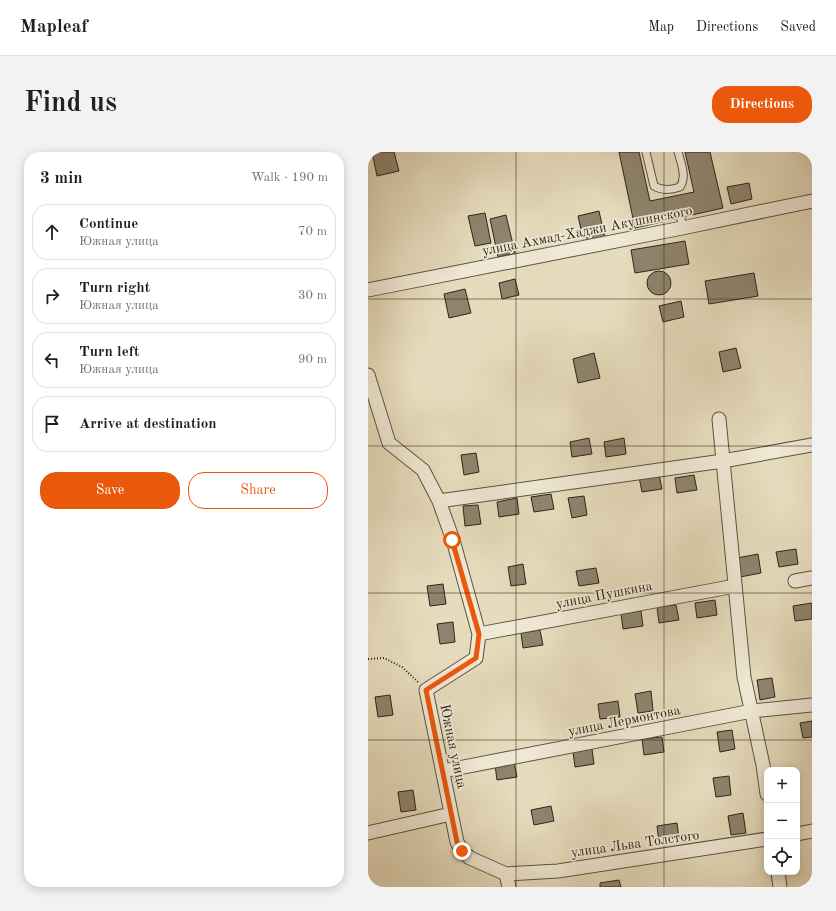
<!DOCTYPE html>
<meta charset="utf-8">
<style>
:root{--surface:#fff;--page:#f2f2f2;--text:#202124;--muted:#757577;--line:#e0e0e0;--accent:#ea580c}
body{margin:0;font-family:"Old Standard TT",serif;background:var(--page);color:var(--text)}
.controls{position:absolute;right:12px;bottom:12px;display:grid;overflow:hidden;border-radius:8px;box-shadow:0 2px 10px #0003}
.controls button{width:36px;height:36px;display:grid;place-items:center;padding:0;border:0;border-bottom:1px solid var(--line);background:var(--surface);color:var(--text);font:20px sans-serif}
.stop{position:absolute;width:12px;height:12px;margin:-9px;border:3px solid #ea580c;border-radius:50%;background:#fff}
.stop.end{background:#ea580c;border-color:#fff;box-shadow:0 1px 4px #0008}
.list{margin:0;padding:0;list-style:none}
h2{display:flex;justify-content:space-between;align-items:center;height:52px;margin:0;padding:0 16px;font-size:17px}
h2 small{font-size:13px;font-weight:400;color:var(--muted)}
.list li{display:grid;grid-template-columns:26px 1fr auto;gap:12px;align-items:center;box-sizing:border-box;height:56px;margin:0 8px 8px;padding:0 8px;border:1px solid var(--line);border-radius:16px}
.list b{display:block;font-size:15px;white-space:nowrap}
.list p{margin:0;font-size:13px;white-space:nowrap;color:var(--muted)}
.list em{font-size:13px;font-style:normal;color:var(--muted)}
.actions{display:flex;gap:8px;padding:12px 16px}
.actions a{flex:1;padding:9px 0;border:1px solid var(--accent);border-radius:16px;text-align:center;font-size:14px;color:var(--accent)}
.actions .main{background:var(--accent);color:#fff}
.icon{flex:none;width:22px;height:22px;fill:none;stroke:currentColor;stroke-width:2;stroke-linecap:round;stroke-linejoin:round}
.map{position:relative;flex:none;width:444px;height:735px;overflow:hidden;border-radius:16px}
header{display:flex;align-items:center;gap:24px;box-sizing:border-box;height:56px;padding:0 20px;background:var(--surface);border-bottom:1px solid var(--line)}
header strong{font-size:19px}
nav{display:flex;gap:22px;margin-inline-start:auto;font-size:14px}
.intro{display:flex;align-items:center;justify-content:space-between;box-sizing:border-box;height:96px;padding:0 24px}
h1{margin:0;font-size:28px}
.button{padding:10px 18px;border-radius:16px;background:var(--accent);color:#fff;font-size:14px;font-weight:700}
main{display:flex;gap:24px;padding:0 24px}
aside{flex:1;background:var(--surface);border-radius:16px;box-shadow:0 2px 10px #0003}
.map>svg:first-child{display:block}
</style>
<header>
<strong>Mapleaf</strong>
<nav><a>Map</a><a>Directions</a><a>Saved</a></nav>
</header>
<div class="intro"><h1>Find us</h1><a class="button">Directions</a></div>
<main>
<aside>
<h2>3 min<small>Walk · 190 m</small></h2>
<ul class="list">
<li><svg class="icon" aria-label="ahead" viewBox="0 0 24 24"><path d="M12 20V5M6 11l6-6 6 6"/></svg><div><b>Continue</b><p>Южная улица</p></div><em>70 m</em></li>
<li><svg class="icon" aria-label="right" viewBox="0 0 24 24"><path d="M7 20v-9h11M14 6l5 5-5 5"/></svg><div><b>Turn right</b><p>Южная улица</p></div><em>30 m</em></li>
<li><svg class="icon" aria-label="left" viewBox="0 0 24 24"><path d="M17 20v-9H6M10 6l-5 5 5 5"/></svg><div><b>Turn left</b><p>Южная улица</p></div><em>90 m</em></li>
<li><svg class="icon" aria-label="arrive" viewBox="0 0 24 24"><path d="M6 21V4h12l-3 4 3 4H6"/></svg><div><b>Arrive at destination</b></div></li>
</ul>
<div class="actions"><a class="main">Save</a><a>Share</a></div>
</aside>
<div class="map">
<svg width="444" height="735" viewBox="0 0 444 735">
<rect width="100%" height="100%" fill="#e6dcbd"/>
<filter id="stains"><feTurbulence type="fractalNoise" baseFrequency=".005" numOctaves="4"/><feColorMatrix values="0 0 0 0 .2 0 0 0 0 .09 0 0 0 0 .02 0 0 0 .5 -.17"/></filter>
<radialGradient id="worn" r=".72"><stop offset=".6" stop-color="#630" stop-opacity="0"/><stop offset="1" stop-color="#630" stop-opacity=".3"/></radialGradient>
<!-- building -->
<path fill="#8e846e" stroke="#2e2418" d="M4 0H26L31 19 9 24Z
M251 0H271L282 49 326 40 317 0H342L355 56 267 76Z
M381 31 384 47 363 52 359 35Z
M231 59 237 86 216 91 210 64Z
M117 61 123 91 107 94 100 64Z
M138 63 147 101 130 105 122 67Z
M317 89 321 112 267 121 263 98Z
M279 131a12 12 0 1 1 24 0a12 12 0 1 1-24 0Z
M386 121 390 144 341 152 337 129Z
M147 127 151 143 134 147 131 131Z
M97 137 103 161 81 166 76 142Z
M313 149 316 165 295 170 291 154Z
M368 196 373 216 355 220 351 200Z
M226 201 232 226 210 231 205 207Z
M221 286 224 302 204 305 202 290Z
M256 286 258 302 238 305 236 290Z
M108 301 111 320 96 323 93 303Z
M291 322 294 337 274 340 271 325Z
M326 323 329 338 309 341 307 326Z
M183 342 186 357 166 360 163 345Z
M216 344 219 363 204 366 200 346Z
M149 346 151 362 131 365 129 350Z
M110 353 113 372 97 374 95 354Z
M428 397 430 412 411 415 408 400Z
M390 402 393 421 372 425 369 406Z
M155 412 158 432 143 434 140 415Z
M228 416 231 431 211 434 208 419Z
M75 432 78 452 62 454 59 434Z
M347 448 349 463 329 466 327 451Z
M444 451V467L427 469 425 454Z
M308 453 311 468 291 471 289 455Z
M273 459 275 474 255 477 253 462Z
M85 470 87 490 72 492 69 472Z
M172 478 175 493 155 496 153 481Z
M404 526 407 545 392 548 389 528Z
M283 539 285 559 270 561 267 542Z
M22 543 25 563 10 565 7 545Z
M250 549 252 565 232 567 230 552Z
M444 569V585L435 586 432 571Z
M364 578 367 597 352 600 349 580Z
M294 585 296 600 276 603 274 587Z
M224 597 226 612 207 615 205 600Z
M146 610 149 625 129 628 127 613Z
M361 624 363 643 348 645 345 626Z
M45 638 48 658 33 660 30 640Z
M183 654 186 669 166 673 163 658Z
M375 661 378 681 363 683 360 664Z
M309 671 311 687 291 690 289 674Z
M251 728 253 735H232V731Z"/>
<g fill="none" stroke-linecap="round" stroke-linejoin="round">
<!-- service casing -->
<g stroke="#5c5241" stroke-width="9">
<path id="service" d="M278 0 286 34C294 39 303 38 312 35 319 25 313 11 310 0
M313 66 314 76"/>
</g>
<!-- minor casing -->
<g stroke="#5c5241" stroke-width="15">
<path id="minor" d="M0 138 314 76 444 49
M0 223 21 291 55 318 71 349 85 388 111 482 108 506 58 538 89 690 94 699 102 706 138 722 190 719 399 687
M351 267 376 525 395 613 399 642
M71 349 355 309 444 293
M427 429 444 426
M111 482 367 434
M75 619 384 559 444 553
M0 681 83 662
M429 682 444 679
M410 720 412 735
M138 722 141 735"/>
</g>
<!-- path -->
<path stroke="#2e2418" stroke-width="2" stroke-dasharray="1 2" stroke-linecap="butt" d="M0 507 16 506 34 515 50 530"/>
<!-- service -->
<use href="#service" stroke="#efe8d4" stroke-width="7"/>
<!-- minor -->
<use href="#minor" stroke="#efe8d4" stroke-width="13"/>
</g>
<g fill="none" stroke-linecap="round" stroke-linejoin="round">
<!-- route -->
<path stroke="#ea580c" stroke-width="5" d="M84 388 111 482 108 506 58 538 89 690 94 699"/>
</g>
<!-- grid -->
<path fill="none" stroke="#2e2418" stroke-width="1" stroke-opacity="0.55" d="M148 0V735M296 0V735M0 147H444M0 294H444M0 441H444M0 588H444"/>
<g text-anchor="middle" stroke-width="3.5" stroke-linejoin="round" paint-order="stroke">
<!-- street labels -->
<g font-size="14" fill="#2e2418" stroke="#efe8d4">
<text transform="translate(219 78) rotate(-11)" y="5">улица Ахмад-Хаджи Акушинского</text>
<text transform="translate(236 442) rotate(-11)" y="5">улица Пушкина</text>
<text transform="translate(256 568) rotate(-11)" y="5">улица Лермонтова</text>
<text transform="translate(86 594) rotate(78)" y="5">Южная улица</text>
<text transform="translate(267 691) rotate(-8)" y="5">улица Льва Толстого</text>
</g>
</g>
<rect width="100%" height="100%" filter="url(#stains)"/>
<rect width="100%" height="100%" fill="url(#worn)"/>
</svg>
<div class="controls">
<button>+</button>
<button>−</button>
<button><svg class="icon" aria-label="locate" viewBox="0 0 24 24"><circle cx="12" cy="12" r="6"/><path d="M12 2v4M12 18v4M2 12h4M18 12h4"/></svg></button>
</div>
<div class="stop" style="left:84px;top:388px"></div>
<div class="stop end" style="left:94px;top:699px"></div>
</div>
</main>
